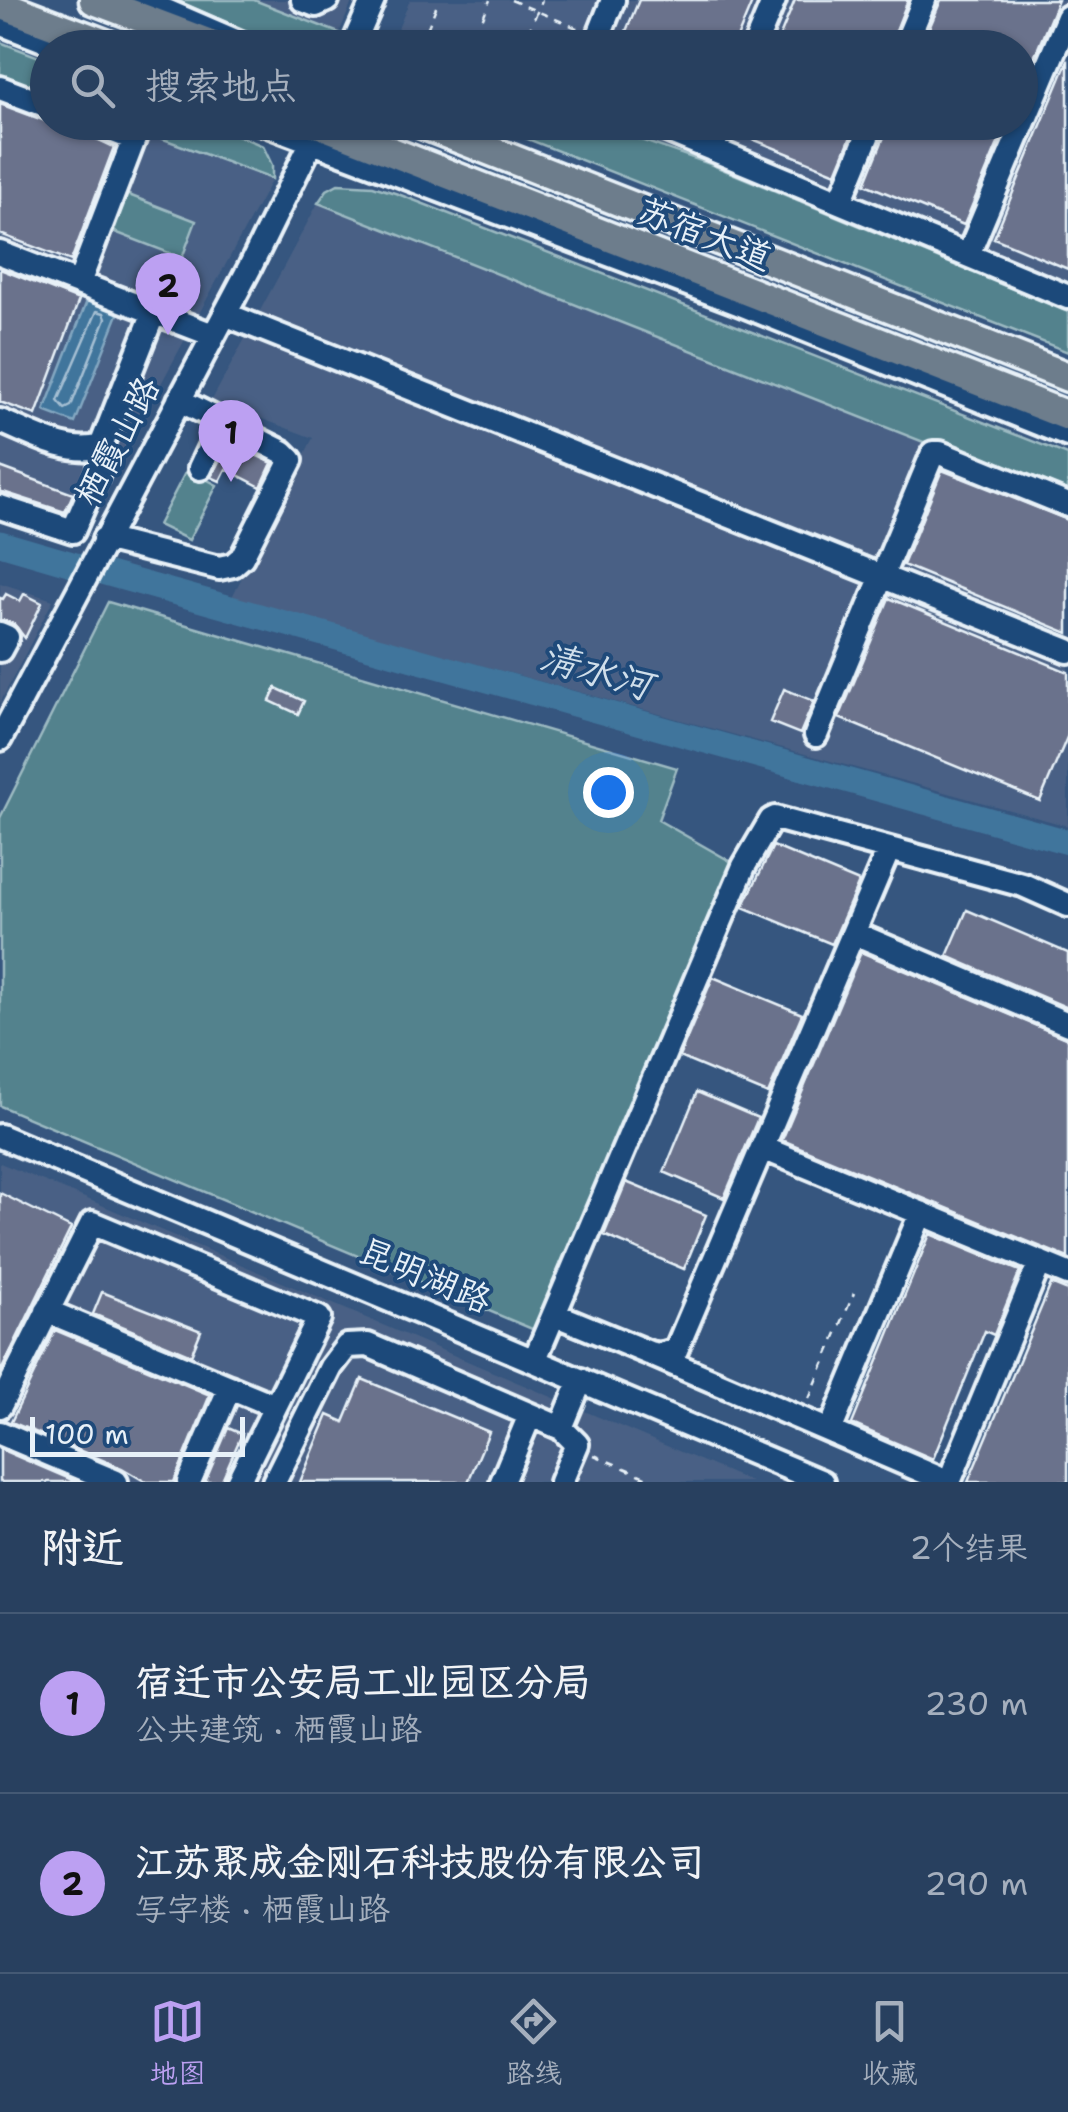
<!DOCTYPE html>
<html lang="zh">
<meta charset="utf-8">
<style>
:root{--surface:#28405f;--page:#344b68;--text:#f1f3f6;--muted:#a5afbd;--line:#445974;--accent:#bca0f2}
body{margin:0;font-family:"Shantell Sans","LXGW WenKai TC",sans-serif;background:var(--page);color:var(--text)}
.scale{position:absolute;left:30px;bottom:25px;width:215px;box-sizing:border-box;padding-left:10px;border:5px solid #e8f1f8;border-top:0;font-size:28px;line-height:35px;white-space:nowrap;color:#e8f1f8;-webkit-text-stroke:8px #1f4a7a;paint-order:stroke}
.you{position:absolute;left:608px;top:792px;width:35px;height:35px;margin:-25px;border:8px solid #fff;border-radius:50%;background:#1a73e8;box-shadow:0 0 0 15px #1a73e833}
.badge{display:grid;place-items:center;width:65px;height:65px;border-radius:50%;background:var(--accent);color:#111;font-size:32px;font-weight:700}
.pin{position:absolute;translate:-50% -82px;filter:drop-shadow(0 2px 5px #0008)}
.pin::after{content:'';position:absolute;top:52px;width:35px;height:30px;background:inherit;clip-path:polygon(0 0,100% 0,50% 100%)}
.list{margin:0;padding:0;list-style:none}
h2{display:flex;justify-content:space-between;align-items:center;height:130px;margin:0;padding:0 40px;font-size:42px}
h2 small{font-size:32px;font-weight:400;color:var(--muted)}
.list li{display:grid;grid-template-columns:65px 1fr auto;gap:30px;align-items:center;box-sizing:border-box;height:180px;padding:0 40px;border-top:2px solid var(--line)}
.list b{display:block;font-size:38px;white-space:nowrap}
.list p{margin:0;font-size:32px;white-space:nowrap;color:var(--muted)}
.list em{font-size:32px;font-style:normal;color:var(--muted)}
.icon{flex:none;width:55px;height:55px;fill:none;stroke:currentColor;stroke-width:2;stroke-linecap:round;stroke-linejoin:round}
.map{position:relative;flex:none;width:1068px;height:1482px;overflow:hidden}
.search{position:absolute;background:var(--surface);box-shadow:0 2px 8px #0004;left:30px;right:30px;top:30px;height:110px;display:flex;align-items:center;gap:25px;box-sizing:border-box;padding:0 35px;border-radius:55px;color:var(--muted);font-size:38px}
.sheet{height:490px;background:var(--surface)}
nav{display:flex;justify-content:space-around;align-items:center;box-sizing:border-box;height:140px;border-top:2px solid var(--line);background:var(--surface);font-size:28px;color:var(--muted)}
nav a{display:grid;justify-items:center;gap:5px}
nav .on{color:var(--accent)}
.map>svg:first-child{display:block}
</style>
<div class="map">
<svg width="1068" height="1482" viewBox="0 0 1068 1482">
<rect width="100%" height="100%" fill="#36567f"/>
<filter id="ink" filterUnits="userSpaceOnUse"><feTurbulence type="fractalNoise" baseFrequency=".01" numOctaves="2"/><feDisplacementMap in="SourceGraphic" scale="20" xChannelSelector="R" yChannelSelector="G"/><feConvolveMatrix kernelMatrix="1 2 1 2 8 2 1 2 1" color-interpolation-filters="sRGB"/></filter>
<g filter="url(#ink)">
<!-- built -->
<path fill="#496185" d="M254 0H353L339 33Z
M410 0H1068V312L710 164 592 123 1020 122V48H390Z
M0 77 47 95 48 122 120 123 272 179 73 546 0 522Z
M318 203 1068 499V826L232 597 313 438 212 400Z
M0 583 53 600 0 703Z
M0 1163 92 1201 751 1482H0Z"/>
<!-- green -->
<path fill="#52828d" stroke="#9dbac2" stroke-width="2.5" d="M176 0H254L339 33 322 47H281Z
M0 42 47 60V95L0 77Z
M120 123H209L263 146 272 165V179Z
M487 123H592L710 164 1068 312V352Z
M338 184 373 186 398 194 1068 455V499L318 203 327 190Z
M121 192 196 221 182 258 107 229Z
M187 469 217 485 189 540 158 525Z
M108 602 677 768 658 820 737 865 537 1331 0 1106V818Z"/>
<!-- water -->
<path fill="#40759c" stroke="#83a7c1" stroke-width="2.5" d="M89 296 120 309 75 423 44 411Z"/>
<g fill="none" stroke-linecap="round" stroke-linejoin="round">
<!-- shore -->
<path stroke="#a5bfd3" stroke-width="2.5" d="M97 311 104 313 106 318 71 406 65 409 58 401Z"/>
<!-- river -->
<path stroke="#40759c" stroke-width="25" d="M0 543 79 566
M105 573 1068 842"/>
</g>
<!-- building -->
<path fill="#6a728c" stroke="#e8f1f8" stroke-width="2.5" d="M639 0H753L733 48H619Z
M795 0H908L889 48H775Z
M941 0H1058L1021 89 1020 48H921Z
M1068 60V269L994 238Z
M0 104 48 122H62L114 147 71 261 0 234Z
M744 122H857L836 173 740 134Z
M890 122H1007L964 225 865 184Z
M0 269 79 300 36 415 0 402Z
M229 442 272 463 261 487 226 469 220 481 211 477Z
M0 467 73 494 65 512 0 491Z
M942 470 1068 520V633L903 565Z
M6 594 20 601 24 594 42 603 25 638 14 624 0 619V598L3 599Z
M889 598 1068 672V735L1040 801 839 718Z
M276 688 304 701 298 714 270 701Z
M784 689 814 701 800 734 770 722Z
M773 846 859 882 832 944 743 907Z
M967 910 1068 953V1008L947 956Z
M861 952 1068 1039V1258L782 1140Z
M713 977 802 1014 768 1094 679 1057Z
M697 1092 758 1118 724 1198 664 1172Z
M626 1182 706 1215 684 1269 604 1235Z
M0 1193 71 1228 0 1373Z
M930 1234 1020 1271 994 1335 985 1331 933 1459 852 1424Z
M1051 1284 1068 1291V1482H968Z
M102 1292 201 1331 191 1355 93 1314Z
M55 1330 210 1395 174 1482H146L122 1468 11 1422Z
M362 1379 489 1432 468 1482H300L328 1415 344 1422Z
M228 1428 242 1434 221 1482H205Z
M0 1449 77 1482H0Z"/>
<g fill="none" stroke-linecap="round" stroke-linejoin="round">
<!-- minor casing -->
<g stroke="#e8f1f8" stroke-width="30">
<path id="minor" d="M141 0 252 48
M303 0 316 5 327 0
M0 23 64 48
M352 48 373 0
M594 48 613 0
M754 48 774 0
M904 48 924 0
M0 88 48 106
M260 122 738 303 1068 435
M647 122 1068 297
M712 149 723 122
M840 202 873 122
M0 253 213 335
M968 255 1068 17
M79 283 134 139 91 122
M225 314 1068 651
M0 421C31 433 68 456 101 446L154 312
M200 468 222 421
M0 507 73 531 105 457 101 446
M104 539 219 568 233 565 242 557 291 460 283 452 179 400
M0 634 7 637 0 650
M816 735 933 453H940L1068 505
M0 739 250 267 317 131
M854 933 1068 1024
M0 1136 822 1482
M763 1148 1068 1274
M47 1311 275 1406
M554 1314 649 1353 660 1355 676 1350 889 849
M653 1355 948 1482
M535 1359 744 866 771 820 775 818 1023 885 1068 905
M0 1406 92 1223 319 1318 238 1482
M561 1428 577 1444 561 1482
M830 1431 921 1213
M0 1433 116 1482
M189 1482 230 1387
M274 1482 331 1367 347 1346 368 1345 561 1428 581 1380
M502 1482 530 1415
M949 1482 1040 1262"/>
</g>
<!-- major casing -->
<g stroke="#e8f1f8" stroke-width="35">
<path id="major" d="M94 0 221 48
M0 4 116 48
M315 122 1068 416
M417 122 1068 377"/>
</g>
<!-- path -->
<path stroke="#e8f1f8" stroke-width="2.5" stroke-dasharray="8 8" stroke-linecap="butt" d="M511 0 579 29
M421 44 439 0
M471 48 490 0
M522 48 542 0
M809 1399 854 1293
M594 1455 657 1482"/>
<!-- minor -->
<use href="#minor" stroke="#1f4a7a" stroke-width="22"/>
<!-- major -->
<use href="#major" stroke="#6d7d8c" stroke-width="28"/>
</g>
</g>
<g text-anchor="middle" stroke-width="8" stroke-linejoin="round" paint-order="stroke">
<!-- street labels -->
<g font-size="35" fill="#e8f1f8" stroke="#1f4a7a">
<text transform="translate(705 234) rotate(21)" y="12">苏宿大道</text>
<text transform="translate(117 441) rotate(-62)" y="12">栖霞山路</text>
<text transform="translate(425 1275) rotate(23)" y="12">昆明湖路</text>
</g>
<!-- water labels -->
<g font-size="38" font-style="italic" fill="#cfdeea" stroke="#1f4a7a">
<text transform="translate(596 671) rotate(16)" y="13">清水河</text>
</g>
</g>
</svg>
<div class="scale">100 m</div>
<div class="you"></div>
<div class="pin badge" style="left:231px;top:482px">1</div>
<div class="pin badge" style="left:168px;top:335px">2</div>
<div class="search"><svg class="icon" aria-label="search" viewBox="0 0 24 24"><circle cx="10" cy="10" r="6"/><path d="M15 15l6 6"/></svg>搜索地点</div>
</div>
<section class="sheet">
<h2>附近<small>2个结果</small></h2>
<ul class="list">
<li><span class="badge">1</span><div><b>宿迁市公安局工业园区分局</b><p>公共建筑 · 栖霞山路</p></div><em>230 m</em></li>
<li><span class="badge">2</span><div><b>江苏聚成金刚石科技股份有限公司</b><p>写字楼 · 栖霞山路</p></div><em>290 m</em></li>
</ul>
</section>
<nav>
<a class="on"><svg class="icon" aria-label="map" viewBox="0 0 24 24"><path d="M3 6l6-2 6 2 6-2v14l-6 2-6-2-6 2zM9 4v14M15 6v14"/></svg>地图</a>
<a><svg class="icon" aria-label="directions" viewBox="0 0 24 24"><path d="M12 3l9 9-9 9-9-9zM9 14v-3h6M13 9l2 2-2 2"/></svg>路线</a>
<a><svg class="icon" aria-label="saved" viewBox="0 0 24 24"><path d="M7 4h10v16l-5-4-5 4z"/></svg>收藏</a>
</nav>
